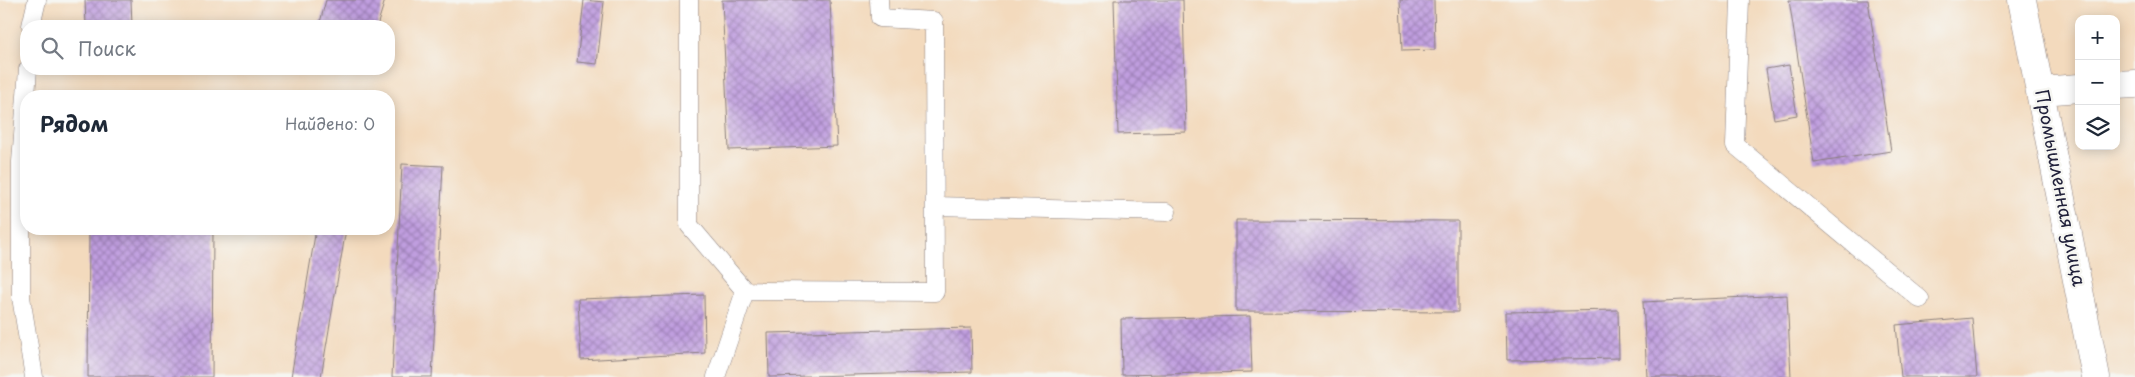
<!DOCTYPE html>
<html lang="ru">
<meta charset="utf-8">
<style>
:root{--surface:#fff;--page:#f6f6f7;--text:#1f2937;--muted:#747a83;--line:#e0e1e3}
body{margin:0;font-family:"Playpen Sans",sans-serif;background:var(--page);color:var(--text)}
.controls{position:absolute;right:15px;top:15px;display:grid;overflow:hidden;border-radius:10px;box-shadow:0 2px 12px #0003}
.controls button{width:45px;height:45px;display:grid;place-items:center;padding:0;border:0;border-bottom:1px solid var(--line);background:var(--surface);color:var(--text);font:25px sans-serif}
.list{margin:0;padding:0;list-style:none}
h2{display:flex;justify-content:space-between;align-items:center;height:65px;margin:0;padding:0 20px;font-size:21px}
h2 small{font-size:16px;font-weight:400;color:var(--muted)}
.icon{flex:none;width:28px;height:28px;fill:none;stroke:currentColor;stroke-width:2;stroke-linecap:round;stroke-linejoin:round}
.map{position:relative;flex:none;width:2135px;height:377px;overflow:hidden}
.search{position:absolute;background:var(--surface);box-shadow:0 2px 12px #0003;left:20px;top:20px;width:375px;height:55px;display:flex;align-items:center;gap:12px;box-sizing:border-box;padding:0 18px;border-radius:20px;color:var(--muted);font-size:19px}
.panel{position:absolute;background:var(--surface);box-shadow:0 2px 12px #0003;left:20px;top:90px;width:375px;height:145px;border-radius:20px}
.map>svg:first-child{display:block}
</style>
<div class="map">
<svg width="2135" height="377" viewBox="0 0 2135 377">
<defs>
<pattern id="building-cross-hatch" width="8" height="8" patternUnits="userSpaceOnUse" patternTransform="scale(1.25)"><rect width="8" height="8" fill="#c09edf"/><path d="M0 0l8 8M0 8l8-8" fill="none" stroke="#9c80b6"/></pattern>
</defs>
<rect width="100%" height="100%" fill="#f6f6f2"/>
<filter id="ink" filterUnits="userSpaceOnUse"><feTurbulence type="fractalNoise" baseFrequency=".02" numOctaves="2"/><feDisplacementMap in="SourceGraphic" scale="10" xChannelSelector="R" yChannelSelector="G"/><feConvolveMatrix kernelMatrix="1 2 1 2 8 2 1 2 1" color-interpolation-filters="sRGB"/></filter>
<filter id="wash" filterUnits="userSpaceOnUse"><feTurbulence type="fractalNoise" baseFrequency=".0096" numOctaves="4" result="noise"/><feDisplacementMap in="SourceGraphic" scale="20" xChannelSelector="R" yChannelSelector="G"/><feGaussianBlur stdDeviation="1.12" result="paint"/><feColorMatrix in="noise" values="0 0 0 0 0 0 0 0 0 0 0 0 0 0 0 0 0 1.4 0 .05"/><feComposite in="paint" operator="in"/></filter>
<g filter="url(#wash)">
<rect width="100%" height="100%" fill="#f3dabd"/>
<g id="blocks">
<!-- building -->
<path fill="url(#building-cross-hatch)" d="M85 0H131L132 26H86Z
M326 0H385L377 26H319Z
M584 0 604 2 597 64 577 62Z
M722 0H830L837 146 729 150Z
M1114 0H1183L1186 132 1118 134Z
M1400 0H1434L1435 50 1402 51Z
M1789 0H1868L1891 151 1814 163Z
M1789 65 1797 115 1774 119 1766 69Z
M402 164 443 166 432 377H392Z
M1236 220 1458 221V312L1236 311Z
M89 229H213L212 377H88Z
M316 229H346L321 377H291Z
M704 295 705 353 581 360 578 299Z
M1787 295 1791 377H1647L1643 302Z
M1618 310 1619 358 1507 360 1506 312Z
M1250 316 1252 372 1122 375 1121 319Z
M1972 318 1977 377H1901L1896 325Z
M971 328 972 372 769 377 768 333Z"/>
</g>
</g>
<g filter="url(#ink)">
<use href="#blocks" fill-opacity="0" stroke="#8a7e7c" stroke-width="1"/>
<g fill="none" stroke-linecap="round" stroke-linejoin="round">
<!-- lane casing -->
<g stroke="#8a7e7c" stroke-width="19">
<path id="lane" d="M689 0V225L745 291
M1740 0 1735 145 1920 299
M31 26 37 0
M28 69 21 162V297L34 377
M935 206 1167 212
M716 377 745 291 935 292 934 21 880 18 879 0"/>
</g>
<!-- street casing -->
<g stroke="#8a7e7c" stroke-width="29">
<path id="street" d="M2022 0 2096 377
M2116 85 2135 84
M2042 91 2079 88"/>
</g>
<!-- lane -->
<use href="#lane" stroke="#fff" stroke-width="18"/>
<!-- street -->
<use href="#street" stroke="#fff" stroke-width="28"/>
</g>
</g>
<g text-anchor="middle" stroke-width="5" stroke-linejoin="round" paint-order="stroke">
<!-- street labels -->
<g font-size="18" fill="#22223b" stroke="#f6f6f2">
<text transform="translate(2060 188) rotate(79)" y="6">Промышленная улица</text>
</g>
</g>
</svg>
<div class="controls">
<button>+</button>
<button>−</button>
<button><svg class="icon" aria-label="layers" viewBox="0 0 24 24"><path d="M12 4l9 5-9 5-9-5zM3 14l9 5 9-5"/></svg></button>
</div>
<div class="search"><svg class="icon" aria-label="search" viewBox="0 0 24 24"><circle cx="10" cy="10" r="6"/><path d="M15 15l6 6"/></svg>Поиск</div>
<section class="panel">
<h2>Рядом<small>Найдено: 0</small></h2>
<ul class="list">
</ul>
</section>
</div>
